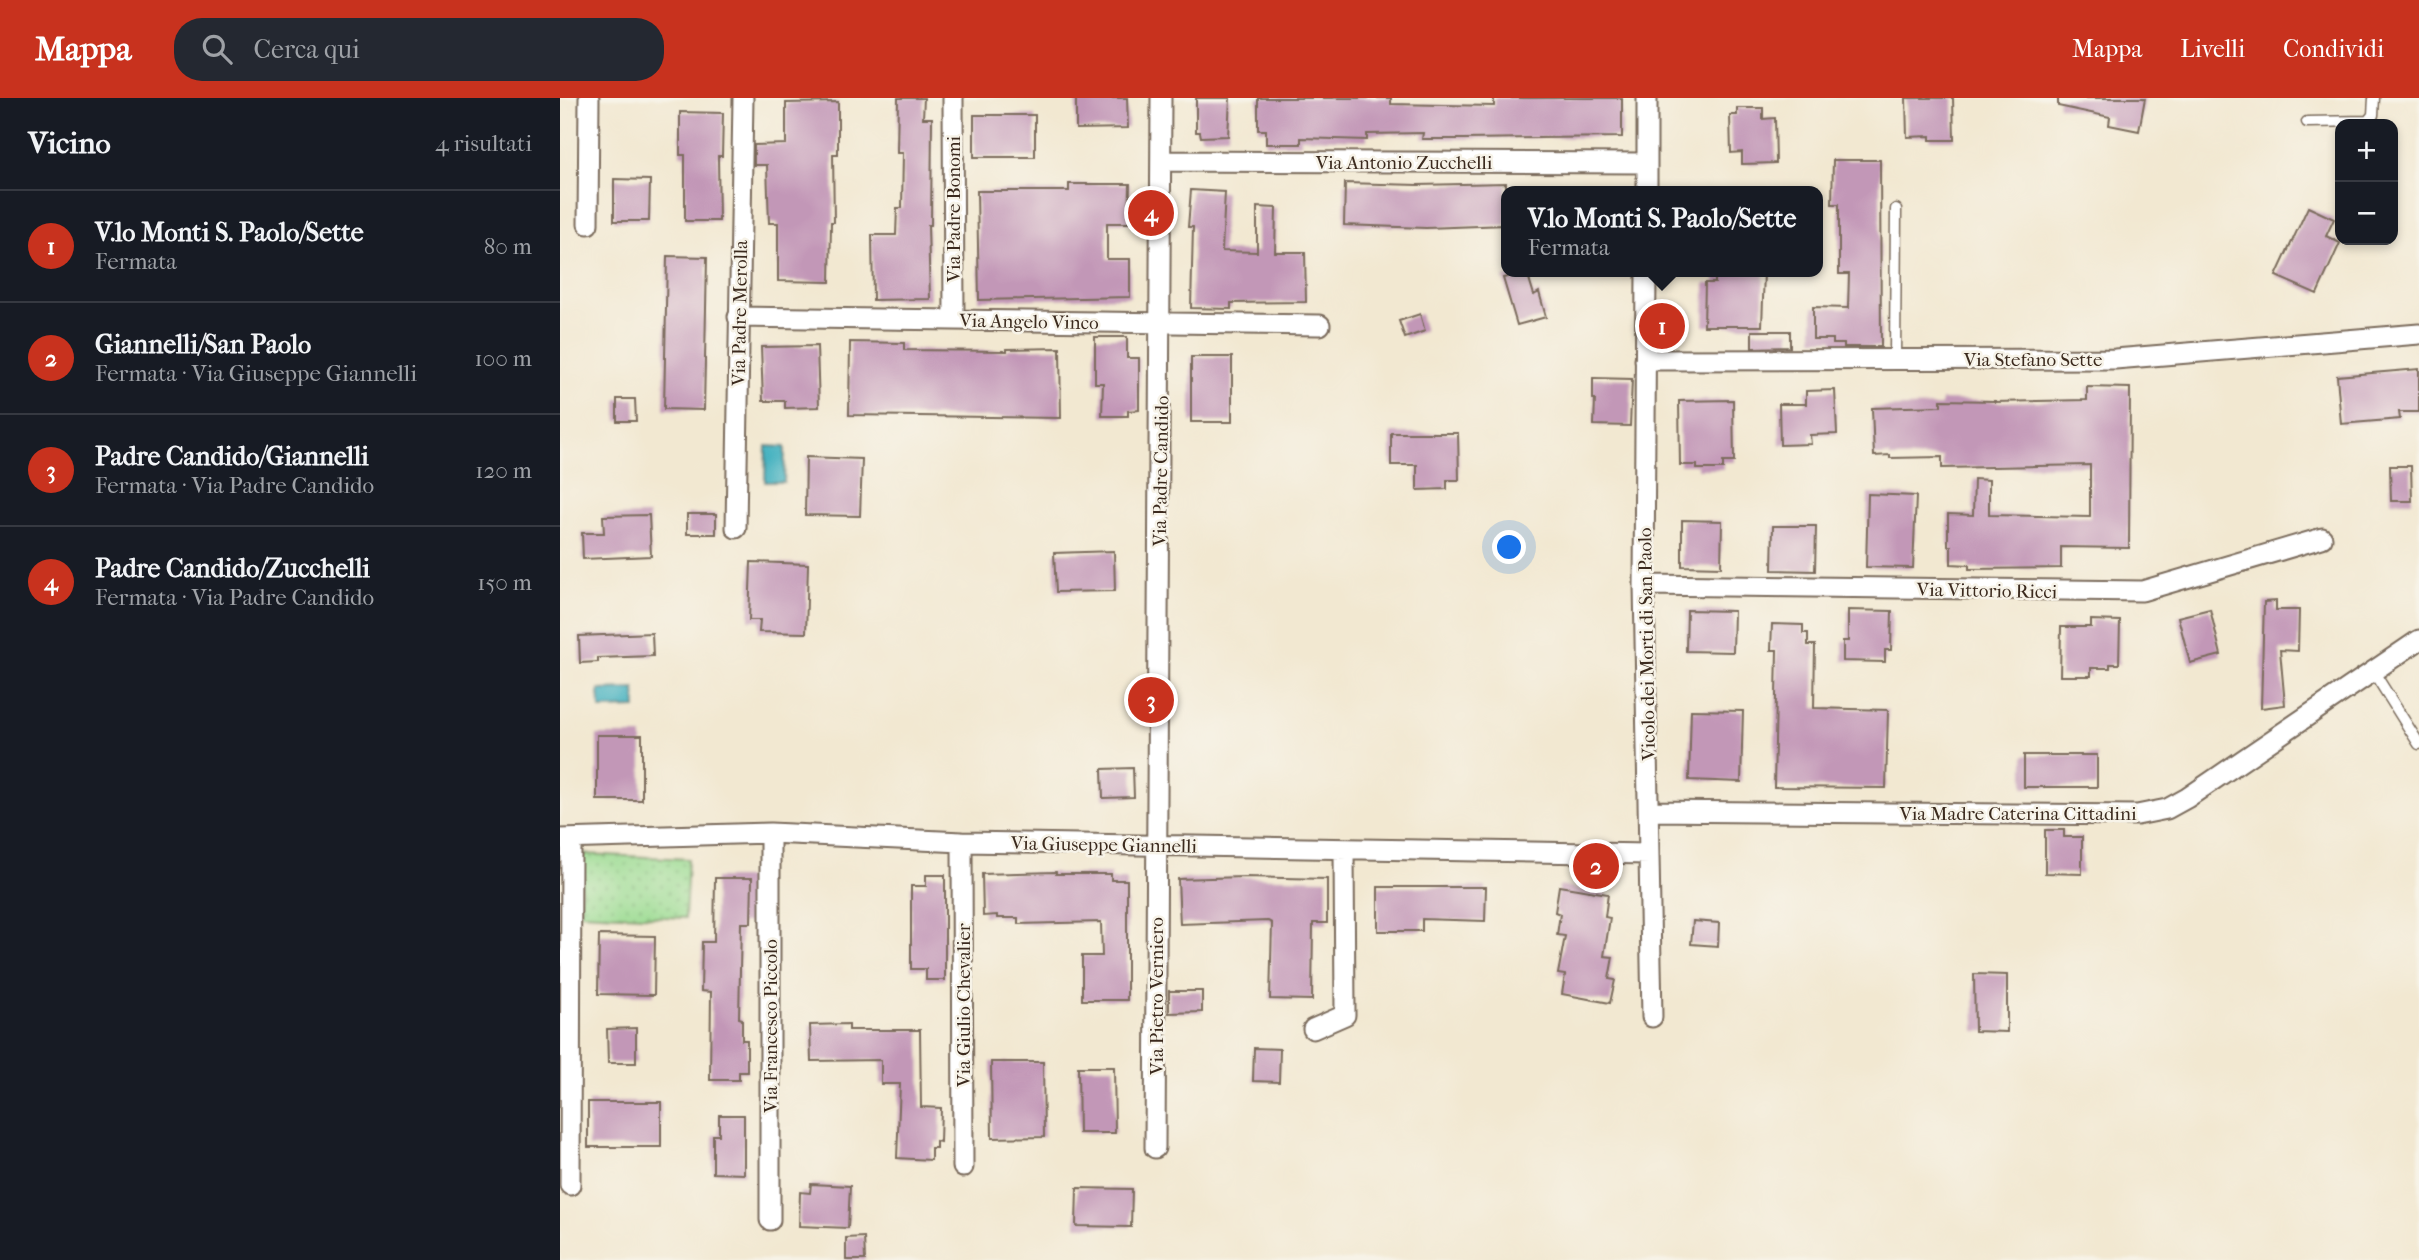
<!DOCTYPE html>
<html lang="it">
<meta charset="utf-8">
<style>
:root{--surface:#171b24;--page:#242831;--text:#f1f3f6;--muted:#9ea1a6;--line:#363941;--accent:#c8321e}
body{margin:0;font-family:"IM FELL French Canon",serif;background:var(--page);color:var(--text)}
.controls{position:absolute;right:21px;top:21px;display:grid;overflow:hidden;border-radius:14px;box-shadow:0 4px 10px #0003}
.controls button{width:63px;height:63px;display:grid;place-items:center;padding:0;border:0;border-bottom:2px solid var(--line);background:var(--surface);color:var(--text);font:35px sans-serif}
.you{position:absolute;left:950px;top:450px;width:24px;height:24px;margin:-18px;border:5px solid #fff;border-radius:50%;background:#1a73e8;box-shadow:0 0 0 10px #1a73e833}
.badge{display:grid;place-items:center;width:46px;height:46px;border-radius:50%;background:var(--accent);color:#fff;font-size:23px;font-weight:700}
.pin{position:absolute;translate:-50% -50%;border:4px solid #fff;box-shadow:0 2px 7px #0006}
.popup{position:absolute;left:941px;top:88px;width:322px;height:91px;box-sizing:border-box;display:grid;place-content:center;border-radius:14px;background:var(--surface);filter:drop-shadow(0 2px 5px #0005);font-size:23px;white-space:nowrap;color:var(--muted)}
.popup b{font-size:26px;color:var(--text)}
.popup::after{content:'';position:absolute;left:50%;top:100%;margin-left:-14px;border:14px solid transparent;border-top-color:var(--surface)}
.list{margin:0;padding:0;list-style:none}
h2{display:flex;justify-content:space-between;align-items:center;height:91px;margin:0;padding:0 28px;font-size:30px}
h2 small{font-size:23px;font-weight:400;color:var(--muted)}
.list li{display:grid;grid-template-columns:46px 1fr auto;gap:21px;align-items:center;box-sizing:border-box;height:112px;padding:0 28px;border-top:2px solid var(--line)}
.list b{display:block;font-size:26px;white-space:nowrap}
.list p{margin:0;font-size:23px;white-space:nowrap;color:var(--muted)}
.list em{font-size:23px;font-style:normal;color:var(--muted)}
.icon{flex:none;width:38px;height:38px;fill:none;stroke:currentColor;stroke-width:2;stroke-linecap:round;stroke-linejoin:round}
.map{position:relative;flex:none;width:1859px;height:1162px;overflow:hidden}
header{display:flex;align-items:center;gap:42px;box-sizing:border-box;height:98px;padding:0 35px;background:var(--accent);color:#fff}
header strong{font-size:33px}
nav{display:flex;gap:38px;margin-inline-start:auto;font-size:24px}
.search{width:490px;height:63px;background:var(--page);display:flex;align-items:center;gap:18px;box-sizing:border-box;padding:0 24px;border-radius:28px;color:var(--muted);font-size:26px}
main{display:flex}
aside{flex:1;background:var(--surface)}
.map>svg:first-child{display:block}
</style>
<header>
<strong>Mappa</strong>
<div class="search"><svg class="icon" aria-label="search" viewBox="0 0 24 24"><circle cx="10" cy="10" r="6"/><path d="M15 15l6 6"/></svg>Cerca qui</div>
<nav><a>Mappa</a><a>Livelli</a><a>Condividi</a></nav>
</header>
<main>
<aside>
<h2>Vicino<small>4 risultati</small></h2>
<ul class="list">
<li><span class="badge">1</span><div><b>V.lo Monti S. Paolo/Sette</b><p>Fermata</p></div><em>80 m</em></li>
<li><span class="badge">2</span><div><b>Giannelli/San Paolo</b><p>Fermata · Via Giuseppe Giannelli</p></div><em>100 m</em></li>
<li><span class="badge">3</span><div><b>Padre Candido/Giannelli</b><p>Fermata · Via Padre Candido</p></div><em>120 m</em></li>
<li><span class="badge">4</span><div><b>Padre Candido/Zucchelli</b><p>Fermata · Via Padre Candido</p></div><em>150 m</em></li>
</ul>
</aside>
<div class="map">
<svg width="1859" height="1162" viewBox="0 0 1859 1162">
<defs>
<pattern id="grass-dots" width="8" height="8" patternUnits="userSpaceOnUse" patternTransform="scale(1.75)"><rect width="8" height="8" fill="#9bdc93"/><path d="M2 2h.1M6 6h.1" fill="none" stroke="#86bd7e" stroke-width="1.8" stroke-linecap="round"/></pattern>
</defs>
<rect width="100%" height="100%" fill="#f7f3e8"/>
<filter id="ink" filterUnits="userSpaceOnUse"><feTurbulence type="fractalNoise" baseFrequency=".0143" numOctaves="2"/><feDisplacementMap in="SourceGraphic" scale="14" xChannelSelector="R" yChannelSelector="G"/><feConvolveMatrix kernelMatrix="1 2 1 2 8 2 1 2 1" color-interpolation-filters="sRGB"/></filter>
<filter id="wash" filterUnits="userSpaceOnUse"><feTurbulence type="fractalNoise" baseFrequency=".00686" numOctaves="4" result="noise"/><feDisplacementMap in="SourceGraphic" scale="28" xChannelSelector="R" yChannelSelector="G"/><feGaussianBlur stdDeviation="1.57" result="paint"/><feColorMatrix in="noise" values="0 0 0 0 0 0 0 0 0 0 0 0 0 0 0 0 0 1.4 0 .05"/><feComposite in="paint" operator="in"/></filter>
<g filter="url(#wash)">
<rect width="100%" height="100%" fill="#f2e8d1"/>
<!-- grass -->
<path fill="url(#grass-dots)" stroke="#6b8358" stroke-width="2" d="M23 756 128 761 125 820 20 815Z"/>
<!-- water -->
<path fill="#43b1c0" stroke="#3f6e6f" stroke-width="2" d="M206 348 225 349 224 384H205Z
M75 591 76 610 40 611 39 592Z"/>
<g id="blocks">
<!-- building -->
<path fill="#c297b7" d="M338 0H364L363 20H372L371 127H368L370 201 313 202 312 137H336L337 110H342L343 55H337Z
M516 0H567L568 30 516 31Z
M636 0H670L668 38 641 39 640 34H636Z
M698 0H831V6L934 8V0H1062V39L903 41H862L863 35 807 36V42L741 40V46H706V32H698Z
M1346 0H1393L1394 42H1370V38L1347 39Z
M1498 0H1585L1579 33 1549 27 1550 19 1498 8Z
M278 4V56H273L274 124H271L270 184 218 183V125H209L207 67H194V47L226 46V5Z
M1177 10H1203V21L1215 20 1216 65 1182 66V54L1171 55 1170 17H1177Z
M120 14 163 15 162 58H158L159 123H125V57H120Z
M414 17H475V59H414Z
M1273 62H1320L1321 249H1284V246H1273V241H1253V209L1288 210 1289 176H1279V106H1272Z
M54 81 90 82 89 123H54Z
M785 85 858 87 946 85V127L866 130 784 127Z
M509 86H570L569 125H547V161H570V199L419 202 417 93H509Z
M631 92 665 94 662 153 697 154V109L716 110 715 154H745L746 204 671 205V211L631 210 633 129H628Z
M1748 109 1774 121 1766 138 1780 145 1757 196 1716 178Z
M107 158 147 159 144 312 104 311Z
M967 174 974 197 979 194 986 219 957 227 943 180Z
M1155 174H1204L1202 228H1144L1145 185H1155Z
M860 216 865 233 845 240 839 223Z
M1192 233H1230V249L1192 250Z
M535 239H567V260H579V312L568 313V318H542L543 285H535Z
M290 244 344 245V252L447 253V251L500 250 501 320 289 317Z
M257 248 259 309 225 310V303H203L201 249Z
M631 259H672V324H631Z
M1859 271V314H1839L1840 321 1781 326 1777 278Z
M1033 280 1072 281 1070 328 1034 327 1035 301H1033Z
M1527 289 1570 290 1569 450 1501 449V470L1409 471V467L1391 466V448H1388V416L1413 417 1414 381 1429 382V417L1530 419V367L1382 370V359L1330 360V357L1314 358 1312 310 1381 308V302L1435 303V304L1527 302Z
M1275 292 1277 336 1250 337 1251 346 1220 347 1219 306H1246V293Z
M57 301H75L76 323H57Z
M1173 302 1174 364H1163V371H1137V367H1120L1119 303Z
M831 335H898L899 382H887V391L857 392V367H831Z
M246 359 302 361 300 418 245 417Z
M1830 368H1851L1852 403H1831Z
M1308 396 1356 398 1353 470 1306 469Z
M127 416H156V436H127Z
M89 417 91 458 23 461 22 435H44L43 418Z
M1122 422 1162 423 1161 469 1122 468Z
M1213 428H1256L1255 473 1212 472Z
M554 453 555 493 496 494 494 455Z
M191 464 248 466 246 535 199 534 200 522H189Z
M1716 503V512H1739L1738 553 1720 552 1725 607 1701 610 1704 504Z
M1650 511 1661 557 1630 565 1618 519Z
M1127 512 1174 513 1173 554 1126 553Z
M1288 512 1332 513 1331 552H1325V564L1283 563V543H1288Z
M1531 522 1560 523 1559 566H1550V570H1531V578H1500L1501 529H1531Z
M1212 526 1243 527V535H1248V547H1255L1254 610 1328 612 1326 690 1214 689 1217 552H1211Z
M92 535 93 558 38 560V564L20 565 19 538Z
M1131 612 1183 613 1181 684 1129 682Z
M37 637H82V702H37Z
M1464 657H1537V689H1464Z
M573 670 574 699 543 700 542 671Z
M1485 732H1504V739H1522V776L1485 775Z
M496 774V776H551V782H567V902H522V858H542L541 824 458 826V820H437V817L423 818 422 776Z
M366 777H385V882H366V871H351V788H366Z
M684 779 767 781V825H753L752 902 710 901 712 825 708 823 620 826 618 781Z
M155 780H192L191 825H181L179 920 182 921V942H187V974H179V982H150L151 894 141 893 142 844H154Z
M999 788 1048 796 1045 819 1050 820 1044 858 1053 859 1049 881 1055 882 1050 905 1002 896 1005 877 998 876 1005 838 997 837 1000 816 995 814Z
M818 789H926L925 823 862 821V833H818Z
M1133 823 1159 825 1158 848 1131 846Z
M39 837 95 838 94 897 38 896Z
M1414 876 1447 877V934L1415 933Z
M609 893H642V914L609 915Z
M289 926V932H360L361 1009 381 1010 380 1044 376 1043V1050H371V1062L337 1060 340 986H321V962L251 963 250 927Z
M76 930V965H48L47 931Z
M694 950 720 951 719 984 693 983Z
M431 964H483L484 1039 432 1040Z
M518 969H554L555 1035H519Z
M28 1004H101V1049H28Z
M159 1017H184V1076L153 1075V1037H159Z
M251 1086 290 1088 288 1130 239 1128 240 1094 250 1095Z
M517 1090 572 1091 571 1129 516 1128Z
M304 1139 305 1162H286V1140Z"/>
</g>
</g>
<g filter="url(#ink)">
<use href="#blocks" fill-opacity="0" stroke="#7b6c5d" stroke-width="2"/>
<g fill="none" stroke-linecap="round" stroke-linejoin="round">
<!-- service casing -->
<g stroke="#7b6c5d" stroke-width="13">
<path id="service" d="M1747 24 1808 23 1813 17 1814 0
M1335 262 1336 111
M1813 573 1859 646"/>
</g>
<!-- minor casing -->
<g stroke="#7b6c5d" stroke-width="23">
<path id="minor" d="M393 0 394 221
M601 63 1087 65
M1087 93V0
M28 126 29 0
M1086 174 1084 487 1092 919
M178 219 760 227
M1085 262 1555 261 1859 236
M176 430 183 0
M1084 487 1582 493 1762 440
M1089 713 1577 717 1607 711 1627 700 1859 542
M0 741 210 735 402 744 1089 756
M402 744 403 1069
M753 931 785 917 784 752
M595 1050 601 0
M10 1087 11 741
M210 1122V735"/>
</g>
<!-- service -->
<use href="#service" stroke="#fff" stroke-width="10"/>
<!-- minor -->
<use href="#minor" stroke="#fff" stroke-width="19"/>
</g>
</g>
<g text-anchor="middle" stroke-width="5" stroke-linejoin="round" paint-order="stroke">
<!-- street labels -->
<g font-size="19" fill="#3b2a1e" stroke="#f7f3e8">
<text x="844" y="71">Via Antonio Zucchelli</text>
<text transform="translate(393 111) rotate(-90)" y="7">Via Padre Bonomi</text>
<text transform="translate(179 215) rotate(-89)" y="7">Via Padre Merolla</text>
<text transform="translate(469 223) rotate(1)" y="7">Via Angelo Vinco</text>
<text x="1473" y="268">Via Stefano Sette</text>
<text transform="translate(600 373) rotate(-89)" y="7">Via Padre Candido</text>
<text transform="translate(1427 492) rotate(1)" y="7">Via Vittorio Ricci</text>
<text transform="translate(1086 546) rotate(-91)" y="7">Vicolo dei Morti di San Paolo</text>
<text x="1458" y="722">Via Madre Caterina Cittadini</text>
<text transform="translate(544 746) rotate(1)" y="7">Via Giuseppe Giannelli</text>
<text transform="translate(596 898) rotate(-90)" y="7">Via Pietro Verniero</text>
<text transform="translate(403 907) rotate(-90)" y="7">Via Giulio Chevalier</text>
<text transform="translate(210 928) rotate(-90)" y="7">Via Francesco Piccolo</text>
</g>
</g>
</svg>
<div class="controls">
<button>+</button>
<button>−</button>
</div>
<div class="you"></div>
<div class="pin badge" style="left:1102px;top:228px">1</div>
<div class="popup"><b>V.lo Monti S. Paolo/Sette</b>Fermata</div>
<div class="pin badge" style="left:1036px;top:768px">2</div>
<div class="pin badge" style="left:591px;top:602px">3</div>
<div class="pin badge" style="left:591px;top:115px">4</div>
</div>
</main>
